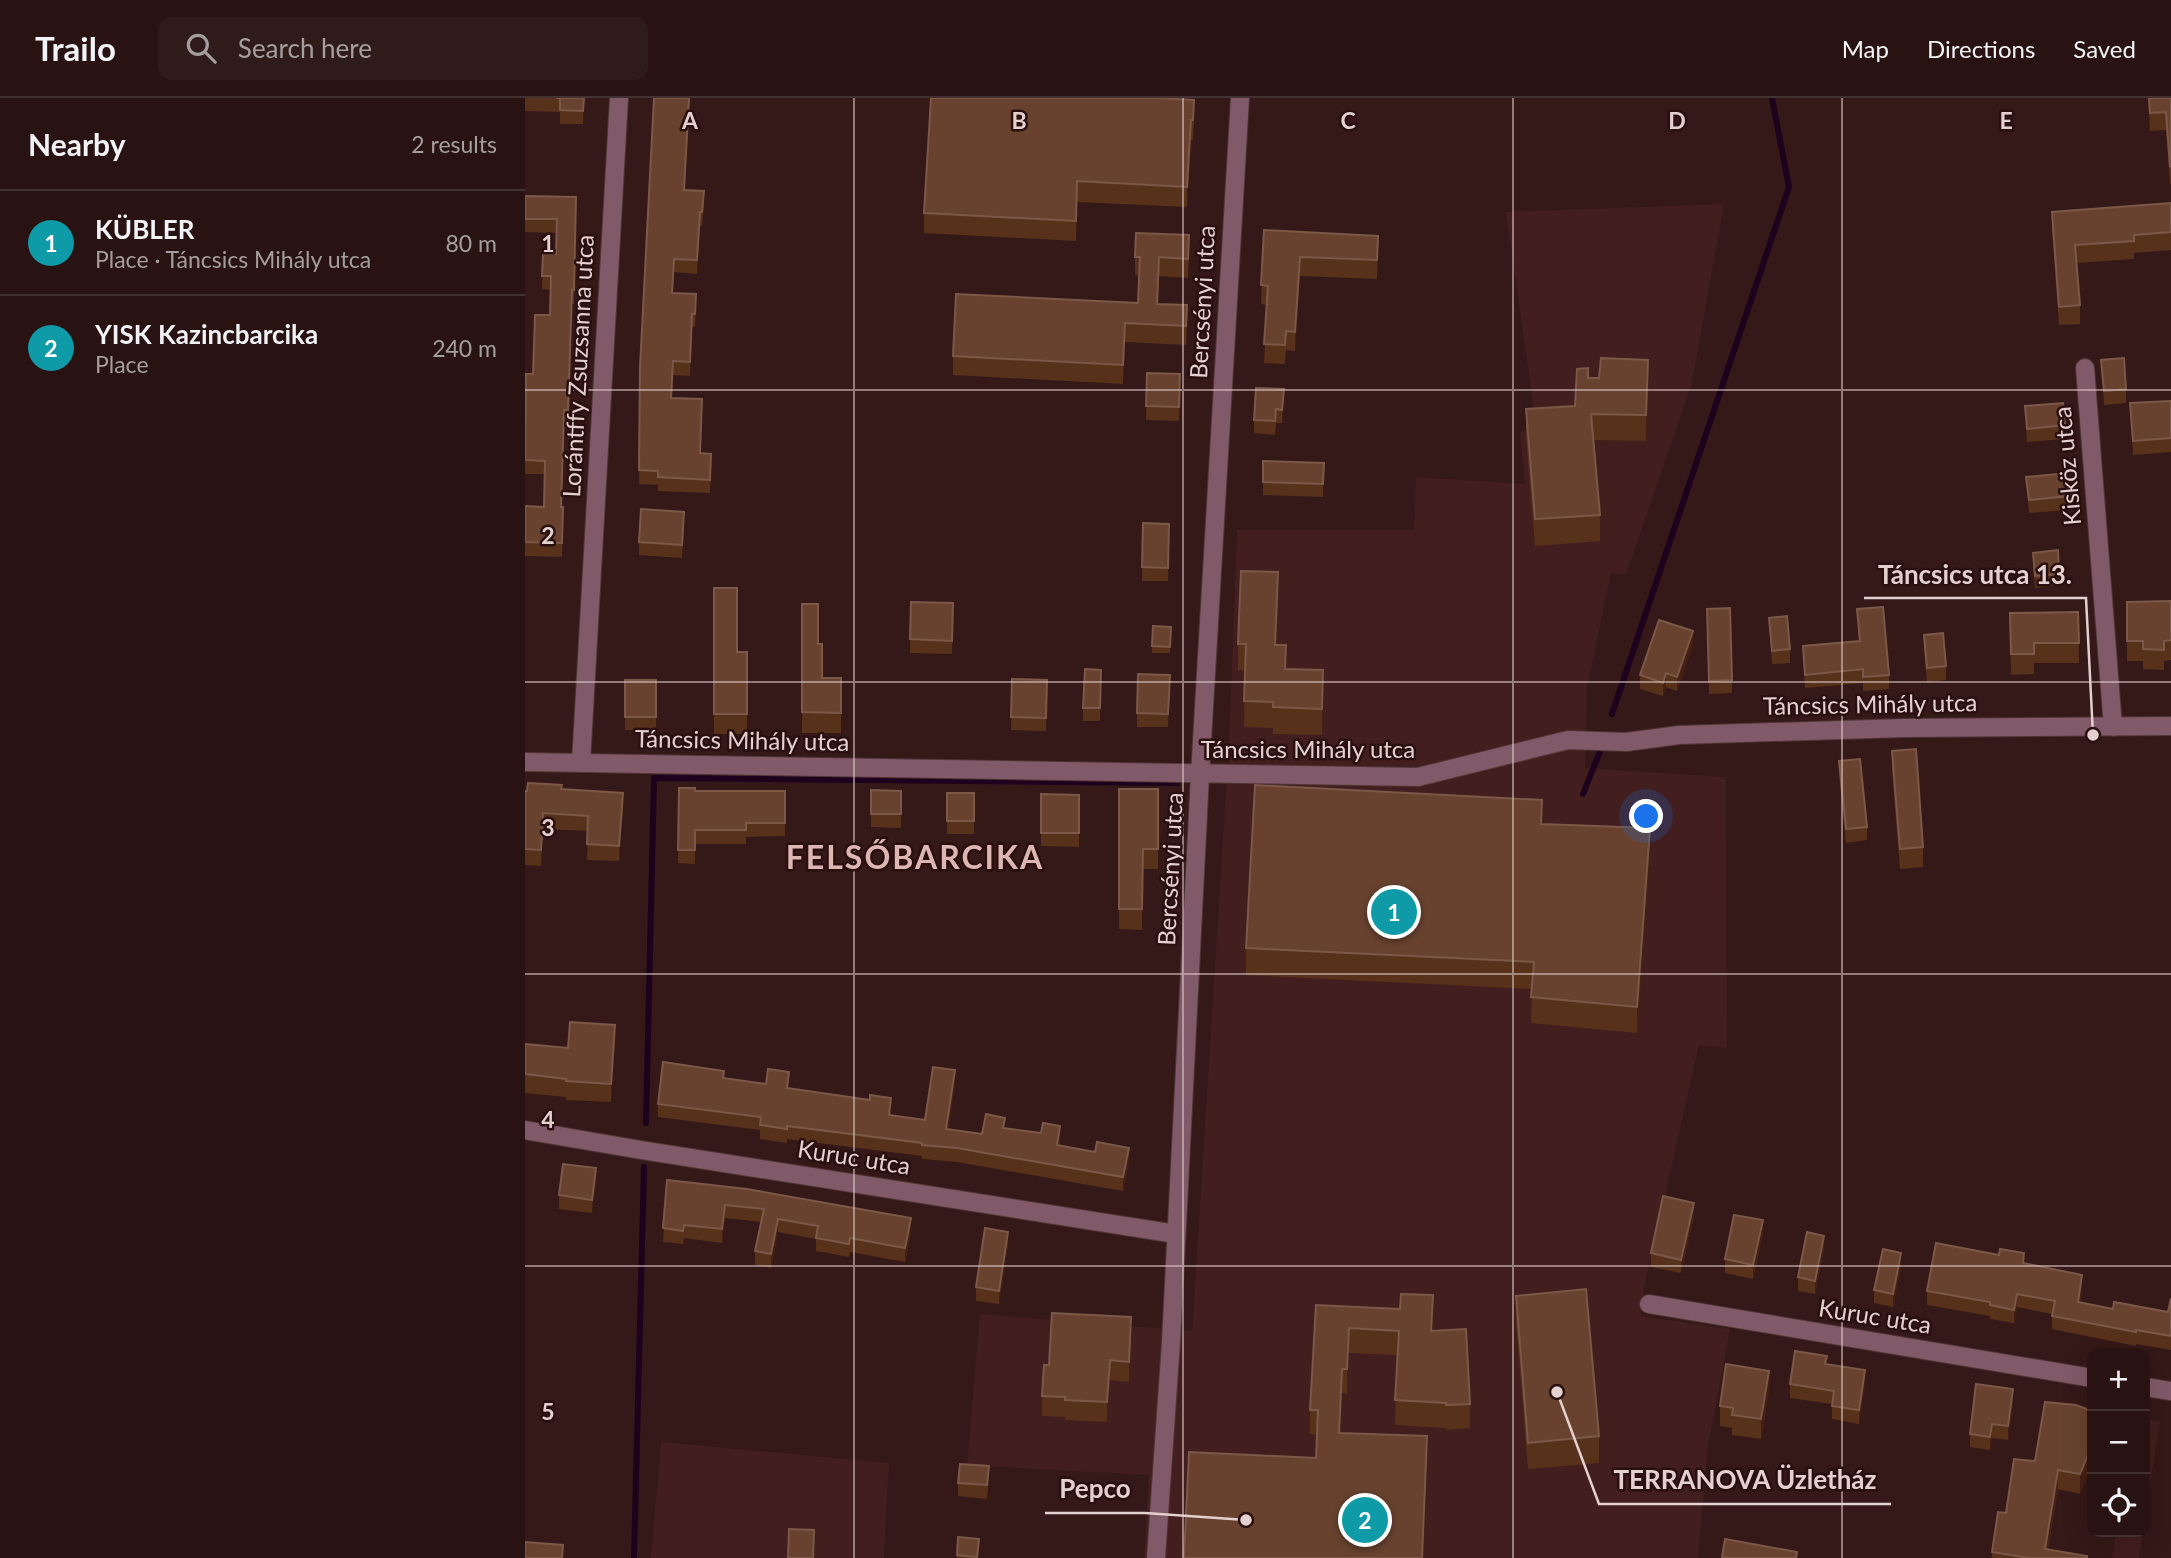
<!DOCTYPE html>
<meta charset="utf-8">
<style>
:root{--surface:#281212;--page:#301b1b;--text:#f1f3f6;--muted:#a59e9f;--line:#443232;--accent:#3bd77e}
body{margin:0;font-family:Lato,sans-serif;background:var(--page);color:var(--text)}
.controls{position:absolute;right:21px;bottom:21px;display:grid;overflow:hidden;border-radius:14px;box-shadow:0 7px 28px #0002}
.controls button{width:63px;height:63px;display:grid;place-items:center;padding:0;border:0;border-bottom:2px solid var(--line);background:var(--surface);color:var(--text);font:35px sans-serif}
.you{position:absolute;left:1122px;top:719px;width:24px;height:24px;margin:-18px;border:5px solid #fff;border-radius:50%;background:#1a73e8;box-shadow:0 0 0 10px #1a73e833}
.badge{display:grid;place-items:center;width:46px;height:46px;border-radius:50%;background:var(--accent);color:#fff;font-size:23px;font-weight:700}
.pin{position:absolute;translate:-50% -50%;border:4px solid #fff;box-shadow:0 2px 7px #0006}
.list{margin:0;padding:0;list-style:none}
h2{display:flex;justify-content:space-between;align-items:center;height:91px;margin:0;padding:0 28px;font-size:30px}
h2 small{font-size:23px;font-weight:400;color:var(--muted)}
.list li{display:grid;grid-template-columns:46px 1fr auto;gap:21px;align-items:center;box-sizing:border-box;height:105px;padding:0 28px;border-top:2px solid var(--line)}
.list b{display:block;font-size:26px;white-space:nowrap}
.list p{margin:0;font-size:23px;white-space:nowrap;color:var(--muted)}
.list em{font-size:23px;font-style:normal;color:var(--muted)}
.icon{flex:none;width:38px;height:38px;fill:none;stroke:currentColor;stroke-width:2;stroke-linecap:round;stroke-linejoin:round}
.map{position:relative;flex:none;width:1646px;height:1460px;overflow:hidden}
header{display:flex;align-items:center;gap:42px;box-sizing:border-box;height:98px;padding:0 35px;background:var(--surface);border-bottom:2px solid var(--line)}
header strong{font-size:33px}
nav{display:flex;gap:38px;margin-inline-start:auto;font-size:24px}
.search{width:490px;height:63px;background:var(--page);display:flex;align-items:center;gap:18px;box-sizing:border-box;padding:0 24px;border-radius:14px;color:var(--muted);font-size:26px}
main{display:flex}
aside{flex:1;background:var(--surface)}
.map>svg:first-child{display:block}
</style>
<header>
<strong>Trailo</strong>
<div class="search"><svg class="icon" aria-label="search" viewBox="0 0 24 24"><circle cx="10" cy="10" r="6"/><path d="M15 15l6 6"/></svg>Search here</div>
<nav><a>Map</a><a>Directions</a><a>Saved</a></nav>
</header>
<main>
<aside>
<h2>Nearby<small>2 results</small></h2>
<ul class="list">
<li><span class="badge" style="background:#0f9aa8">1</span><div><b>KÜBLER</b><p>Place · Táncsics Mihály utca</p></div><em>80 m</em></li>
<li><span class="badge" style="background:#0f9aa8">2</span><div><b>YISK Kazincbarcika</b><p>Place</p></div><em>240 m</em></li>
</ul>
</aside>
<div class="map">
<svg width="1646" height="1460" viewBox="0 0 1646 1460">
<rect width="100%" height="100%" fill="#351818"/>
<!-- built -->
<path fill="#421e1e" d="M1199 106 1167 285 1101 477 1086 475 1062 591 1060 670 1201 679 1202 950 1174 947 1119 1190 1116 1218 1205 1231 1183 1349 1173 1460H619L624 1377 442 1367 455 1216 667 1233 704 645 712 432H889L891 379 1000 386 995 334 1012 331 981 114Z
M1620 1321 1635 1323 1620 1419Z
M136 1344 364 1365 359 1460H126Z
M1591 1434H1618L1614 1460H1587Z"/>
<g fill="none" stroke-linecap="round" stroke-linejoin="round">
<!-- stream -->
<path stroke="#1e021d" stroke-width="6" d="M1087 616 1264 89 1247 0
M1058 696 1076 651
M121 1025 129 680 652 685
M109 1460 119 1069"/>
<!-- minor casing -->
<g stroke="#513535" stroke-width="20">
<path id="minor" d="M1560 270 1588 629
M0 664 893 679 1043 642 1101 644 1154 637 1378 630 1646 628
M56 665 94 0
M0 1032 116 1052 651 1136
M1124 1206 1567 1280
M1620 1289 1646 1293
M631 1460 646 1244 675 677 715 0"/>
</g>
<!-- minor -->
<use href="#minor" stroke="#805a68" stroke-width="18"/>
</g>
<!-- wall -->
<path fill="#58311b" d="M0 0H59L58 26H35V14L0 13Z
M129 0H165L159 92 179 106 177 128H175L172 176 149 174 147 195 171 210 170 229H167L165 278 148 277 147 300 177 315 175 355 186 369 185 395 133 393V387L114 386 115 269Z
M406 0 669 22 668 42H666L662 109 552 104 551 143 399 135V115Z
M1623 0H1646V86H1645L1641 32 1625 33Z
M0 98 51 99 49 206H47L43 325H39L36 409H38L37 459 0 458V408L19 409 20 376H0V310L25 217 26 192 17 191 18 156H31V135L0 134Z
M1646 105V152L1609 155V161L1551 165 1555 207V226L1534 227 1527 133V114Z
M739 132 853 157 852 181 775 178 770 253 761 252 760 266 739 265 742 207 736 206Z
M664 156 663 180 634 178 633 206 662 226 661 247 600 244 598 286 428 277V258L613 205 614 178 610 177V159Z
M1576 262 1601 291V305L1579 307Z
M622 275 655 276 654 323 621 322Z
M1063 280 1123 288 1121 343 1069 342 1075 417V443L1010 448 1001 338V311L1050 308Z
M1646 303V354L1608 357 1605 305Z
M759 305 757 325H751L750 337 729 335V322Z
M1500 308 1540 327V341L1502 344Z
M738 363 799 365 798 399 738 397Z
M1501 379 1544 398V412L1504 415Z
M618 425 644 426 643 483H617Z
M159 428 157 460 114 457V444Z
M1508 455 1534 476V487L1510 490Z
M189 490 212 554H222V636H189Z
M753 501 751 547 761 571 798 598 797 637 748 636V630L719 629 720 572H713V546Z
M1646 503V562L1639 563V572L1618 571V563H1602V504Z
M386 504 428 505 427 556 385 555Z
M277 506 293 546 297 580H316V635H277Z
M1205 510 1207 595 1184 596 1182 511Z
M1332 511 1364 577V591L1338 593V585L1280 590 1278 548 1334 543Z
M1553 514 1554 565H1509V576L1486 577 1485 515Z
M1244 520 1265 551V565L1247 566Z
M646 529 645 555H627V548Z
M1399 537 1421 568V582L1402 584 1399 551Z
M1168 547 1152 593 1141 589 1138 598 1115 591V577Z
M576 572 575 623H558V610Z
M645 577 643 629H612V615Z
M487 581 522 582 521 633 486 632Z
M100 582H131V632H100Z
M1367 653 1398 749V769L1375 771 1367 673Z
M1314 663 1342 729V742L1321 745 1314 676Z
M154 690 170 693H260V738L221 739V746H170V766L153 765Z
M37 691 98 710 94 763 62 762 63 733 18 731 16 768 0 767V693Z
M594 691H633V771H618L617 832 594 831Z
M346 692 376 693V730L346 729Z
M422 695H449V736H422Z
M516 696 554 697V749L516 748Z
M1017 726 1125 756 1112 935 1006 925 1007 891 721 877V850Z
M90 945 86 1004 41 1002V999L0 995V946L43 950Z
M199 980 263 991 366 1014 365 1017 400 1022 430 986 423 1031 457 1036 480 1030 535 1041 534 1048 604 1063 598 1093 432 1064 397 1061V1058L262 1041V1045L235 1041V1032L133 1019V1006Z
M142 1082 386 1134 380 1164 325 1154 324 1159 291 1153V1141L253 1134 246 1170 230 1167V1153L236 1124 200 1120 197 1145 159 1140 158 1146 138 1144Z
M71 1084 67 1115 34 1111V1097Z
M1169 1118 1156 1175 1126 1169V1155Z
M1238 1136 1228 1181 1200 1175V1161Z
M483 1147 474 1206 451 1203V1189Z
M1299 1151 1290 1196 1273 1193V1179Z
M1499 1165 1557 1191 1555 1205 1588 1211 1643 1214 1646 1200V1252L1611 1246V1248L1527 1231V1216L1492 1209 1489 1225 1465 1221V1218L1402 1207V1193Z
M1376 1168 1368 1209 1349 1205V1192Z
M991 1198 1074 1338V1365L1003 1371 991 1224Z
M791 1207 908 1222 907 1233 945 1306V1330L921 1332V1330L870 1327 872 1257 824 1255 822 1296 817 1295 815 1335 902 1362 791 1360 792 1337 785 1336V1312Z
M606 1239 604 1284 585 1282 582 1324 540 1322V1319L517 1318V1298L524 1267Z
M1302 1266 1340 1286 1334 1326 1307 1321V1306L1265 1300V1286Z
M1244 1293 1236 1341 1207 1337V1330L1195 1328V1308Z
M1488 1304 1483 1342 1467 1340 1465 1352 1445 1349V1336Z
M1510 1363 1563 1376 1555 1396 1533 1391 1523 1451 1562 1460H1467V1454L1481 1415Z
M464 1381 462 1401 433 1398V1385Z
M433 1439 454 1448 453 1460H432Z"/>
<!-- shaded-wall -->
<path fill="#442012" d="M164 0H165L159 105V92Z
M666 22V42L662 109V89Z
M552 83V104L551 143V123Z
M175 114V128L172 176V162Z
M775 159V178L770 253V234Z
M600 225V244L598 286V267Z
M1123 262V288L1121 343V317Z
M759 291V305L757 325V312Z
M753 474V501L750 573V547Z
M1168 533V547L1152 593V579Z
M798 572V598L797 637V611Z
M1141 575V589L1138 598V585Z
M98 695V710L94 763V748Z
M1125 730V756L1112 935V909Z
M90 927V945L86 1004V986Z
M430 972V986L421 1044V1031Z
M535 1028V1041L532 1061V1047Z
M604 1050V1063L598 1093V1079Z
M71 1070V1084L67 1115V1102Z
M1169 1105V1118L1156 1175V1162Z
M200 1107V1120L197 1145V1131Z
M386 1120V1134L380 1164V1150Z
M253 1121V1134L246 1170V1156Z
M1238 1122V1136L1228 1181V1167Z
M483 1134V1147L474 1206V1193Z
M1299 1138V1151L1290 1196V1183Z
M1376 1155V1168L1368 1209V1196Z
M1557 1177V1191L1553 1218V1204Z
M1492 1196V1209L1489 1225V1212Z
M606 1219V1239L604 1284V1264Z
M824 1230V1255L822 1296V1271Z
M585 1262V1282L582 1324V1304Z
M817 1271V1295L814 1359V1335Z
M1340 1272V1286L1334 1326V1312Z
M1244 1273V1293L1236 1341V1321Z
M1488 1291V1304L1483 1342V1328Z
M1467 1326V1340L1465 1352V1339Z
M1567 1334V1353L1563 1376 1555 1396V1376Z
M902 1338V1362L898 1460H897Z
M1533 1372V1391L1521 1460 1520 1451Z"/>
<!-- building -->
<path fill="#68422f" stroke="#7b5848" stroke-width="2" d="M31 0H59L58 13 35 12V0Z
M129 0H164L159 92 179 93 177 114H175L172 162 149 161 147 195 171 196 170 216H167L165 264 148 263 146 300 177 301 175 355 186 356 185 382 133 379V373L114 372 115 269Z
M406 0H636L669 2 668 22H666L662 89 552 83 551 123 399 115Z
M1624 0H1646V67L1645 68 1641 14 1625 15Z
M0 98 51 99 49 192H47L43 312H39L36 409H38L37 445 0 444V408L19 409 20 363 0 362 1 276H8L10 217H25L26 178H17L18 156H31L32 121H0Z
M1646 105V134L1609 137V143L1550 147 1555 207 1534 209 1527 114Z
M739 132 853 138 852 162 775 159 770 234 761 233 760 247 739 246 743 188 736 187Z
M611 135 664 137 663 161 634 159 632 206 662 207 661 228 600 225 598 267 428 258 431 196 613 205 615 159H610Z
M1076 260 1123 262 1121 317 1066 316 1075 417 1010 421 1001 311 1050 308 1052 271 1063 270V280H1074Z
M1599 260 1601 291 1579 293 1576 262Z
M622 275 655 276 654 309 621 308Z
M731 290 759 291 757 312 751 311 750 323 729 322Z
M1646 303V340L1608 343 1605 305Z
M1538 305 1540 327 1502 331 1500 308Z
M738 363 799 365 798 386 738 384Z
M1542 375 1544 398 1504 402 1501 379Z
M116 411 159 414 157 447 114 444Z
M618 425 644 426 643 470 617 469Z
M1533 452 1534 476 1510 478 1508 455Z
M716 473 753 474 750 547H761L760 571 798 572 797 611 748 609V604L719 603 721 546H713Z
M189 490H212V554H222V616H189Z
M1646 503V542L1639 543V552L1618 551V543H1602V504Z
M386 504 428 505 427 543 385 541Z
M277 506H293V546H297V580H316V615L277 614Z
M1358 509 1364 577 1338 579V571L1280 577 1278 548 1335 543 1332 511Z
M1205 510 1207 582 1184 583 1182 511Z
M1553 514 1554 545H1509V556H1486L1485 515Z
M1262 518 1265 551 1247 553 1244 520Z
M1134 522 1168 533 1152 579 1141 575 1138 585 1115 577Z
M628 528 646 529 645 549 627 548Z
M1418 535 1421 568 1402 570 1399 537Z
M560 571 576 572 575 610H558Z
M613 576 645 577 643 616 612 615Z
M487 581 522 582 521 620 486 619Z
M100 582H131V619H100Z
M1391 651 1398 749 1375 751 1367 653Z
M1335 661 1342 729 1321 731 1314 663Z
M3 685 37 687 36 691 98 695 94 748 62 746 63 718 18 715 16 752 0 751V693H2Z
M730 687 1017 702 1016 726 1125 730 1112 909 1006 899 1009 864 721 850Z
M154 690H170V693H260V725H221V732H170V752H153Z
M594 691H633V751H618L617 811H594Z
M346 692 376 693V716H346Z
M422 695H449V723H422Z
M516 696 554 697V735H516Z
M45 924 90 927 86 986 41 983V981L0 976V946L43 950Z
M138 964 199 973 198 980 241 986 243 971 264 974 262 990 345 1002V997L366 1000 364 1017 400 1022 408 969 430 972 421 1031 457 1036 461 1016 480 1020 478 1030 516 1035 518 1025 535 1028 532 1047 570 1054 572 1044 604 1050 598 1079 432 1050 397 1047V1045L262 1028V1031L235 1027 236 1019 133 1006Z
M38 1066 71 1070 67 1102 34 1097Z
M142 1082 222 1091 386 1120 380 1150 325 1140 324 1146 291 1140 293 1128 253 1121 246 1156 230 1153 239 1111 200 1107 197 1131 159 1127 158 1133 138 1130Z
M1138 1098 1169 1105 1156 1162 1126 1155Z
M1209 1117 1238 1122 1228 1167 1200 1161Z
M460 1130 483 1134 474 1193 451 1189Z
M1282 1134 1299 1138 1290 1183 1273 1179Z
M1411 1145 1474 1157 1475 1151 1499 1155 1498 1165 1557 1177 1553 1204 1588 1211 1589 1204 1643 1214 1646 1200V1238L1611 1232V1234L1527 1218 1530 1203 1492 1196 1489 1212 1465 1207V1204L1402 1193Z
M1358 1151 1376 1155 1368 1196 1349 1192Z
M1061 1191 1074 1338 1003 1345 991 1198Z
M876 1196 908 1197 906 1233 941 1231 945 1306 921 1307V1305L870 1302 874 1233 824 1230 822 1271H817L814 1335 902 1338 897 1460H659L664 1354 791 1360 793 1312H785L791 1207 875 1211Z
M527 1215 606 1219 604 1264 585 1262 582 1304 540 1302V1299L517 1298 519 1267H524Z
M1270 1253 1302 1258 1300 1266 1340 1272 1334 1312 1307 1308 1309 1293 1265 1286Z
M1201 1266 1244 1273 1236 1321 1207 1317 1208 1310 1195 1308Z
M1451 1286 1488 1291 1483 1328 1467 1326 1465 1339 1445 1336Z
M1520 1304 1551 1307 1567 1313V1334L1563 1357 1555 1376 1533 1372 1520 1451 1562 1458V1460H1504L1467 1454 1473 1414 1481 1415 1489 1361 1510 1363Z
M435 1366 464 1368 462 1387 433 1385Z
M264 1431 289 1432 288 1460H263Z
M433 1439 454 1441 452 1459 432 1457Z
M1200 1441 1272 1454 1271 1460H1202L1197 1459Z
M0 1444 38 1447 37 1460H0Z"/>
<!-- grid -->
<path fill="none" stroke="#e4d0ce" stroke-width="2" stroke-opacity="0.55" d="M329 0V1460M658 0V1460M988 0V1460M1317 0V1460M0 292H1646M0 584H1646M0 876H1646M0 1168H1646"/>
<g text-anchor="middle" stroke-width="5" stroke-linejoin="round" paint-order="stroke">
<!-- street labels -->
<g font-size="24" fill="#e4d0ce" stroke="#2a0f0f">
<text transform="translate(678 204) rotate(-87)" y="8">Bercsényi utca</text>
<text transform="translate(54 268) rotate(-87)" y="8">Lorántffy Zsuzsanna utca</text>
<text transform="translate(1543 368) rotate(-95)" y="8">Kisköz utca</text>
<text transform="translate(1345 607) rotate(-1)" y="8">Táncsics Mihály utca</text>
<text transform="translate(217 643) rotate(1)" y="8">Táncsics Mihály utca</text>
<text x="783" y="660">Táncsics Mihály utca</text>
<text transform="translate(646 771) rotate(-87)" y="8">Bercsényi utca</text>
<text transform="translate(329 1060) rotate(9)" y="8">Kuruc utca</text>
<text transform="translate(1350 1219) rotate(9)" y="8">Kuruc utca</text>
</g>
<!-- district labels -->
<g font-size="32" font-weight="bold" letter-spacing="2" fill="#ddb6b3" stroke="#2a0f0f">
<text x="390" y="771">FELSŐBARCIKA</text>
</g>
</g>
<g font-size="23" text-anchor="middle" font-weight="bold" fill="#e4d0ce" stroke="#2a0f0f" stroke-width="5" stroke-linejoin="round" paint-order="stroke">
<text x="165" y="31">A</text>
<text x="494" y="31">B</text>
<text x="823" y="31">C</text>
<text x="1152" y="31">D</text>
<text x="1481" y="31">E</text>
<text x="23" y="154">1</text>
<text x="23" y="446">2</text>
<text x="23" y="738">3</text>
<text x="23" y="1030">4</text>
<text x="23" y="1322">5</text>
</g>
<!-- callouts -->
<path fill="none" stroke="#e4d0ce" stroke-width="2.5" d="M1568 637L1561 500H1339M1032 1294L1074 1406H1366M721 1422L620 1415H520"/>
<g fill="#e4d0ce" stroke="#2a0f0f" stroke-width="2.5">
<circle cx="1568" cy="637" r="7"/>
<circle cx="1032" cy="1294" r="7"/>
<circle cx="721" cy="1422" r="7"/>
</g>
<g font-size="26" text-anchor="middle" font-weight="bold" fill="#e4d0ce" stroke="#2a0f0f" stroke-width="5" stroke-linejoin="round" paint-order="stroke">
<text x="1450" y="486">Táncsics utca 13.</text>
<text x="1220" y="1391">TERRANOVA Üzletház</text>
<text x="570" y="1400">Pepco</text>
</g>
</svg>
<div class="controls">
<button>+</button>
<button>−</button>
<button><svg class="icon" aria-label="locate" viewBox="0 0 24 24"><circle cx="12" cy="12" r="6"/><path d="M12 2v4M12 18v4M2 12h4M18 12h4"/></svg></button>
</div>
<div class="you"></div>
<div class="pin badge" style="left:869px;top:814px;background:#0f9aa8">1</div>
<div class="pin badge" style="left:840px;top:1422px;background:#0f9aa8">2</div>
</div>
</main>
